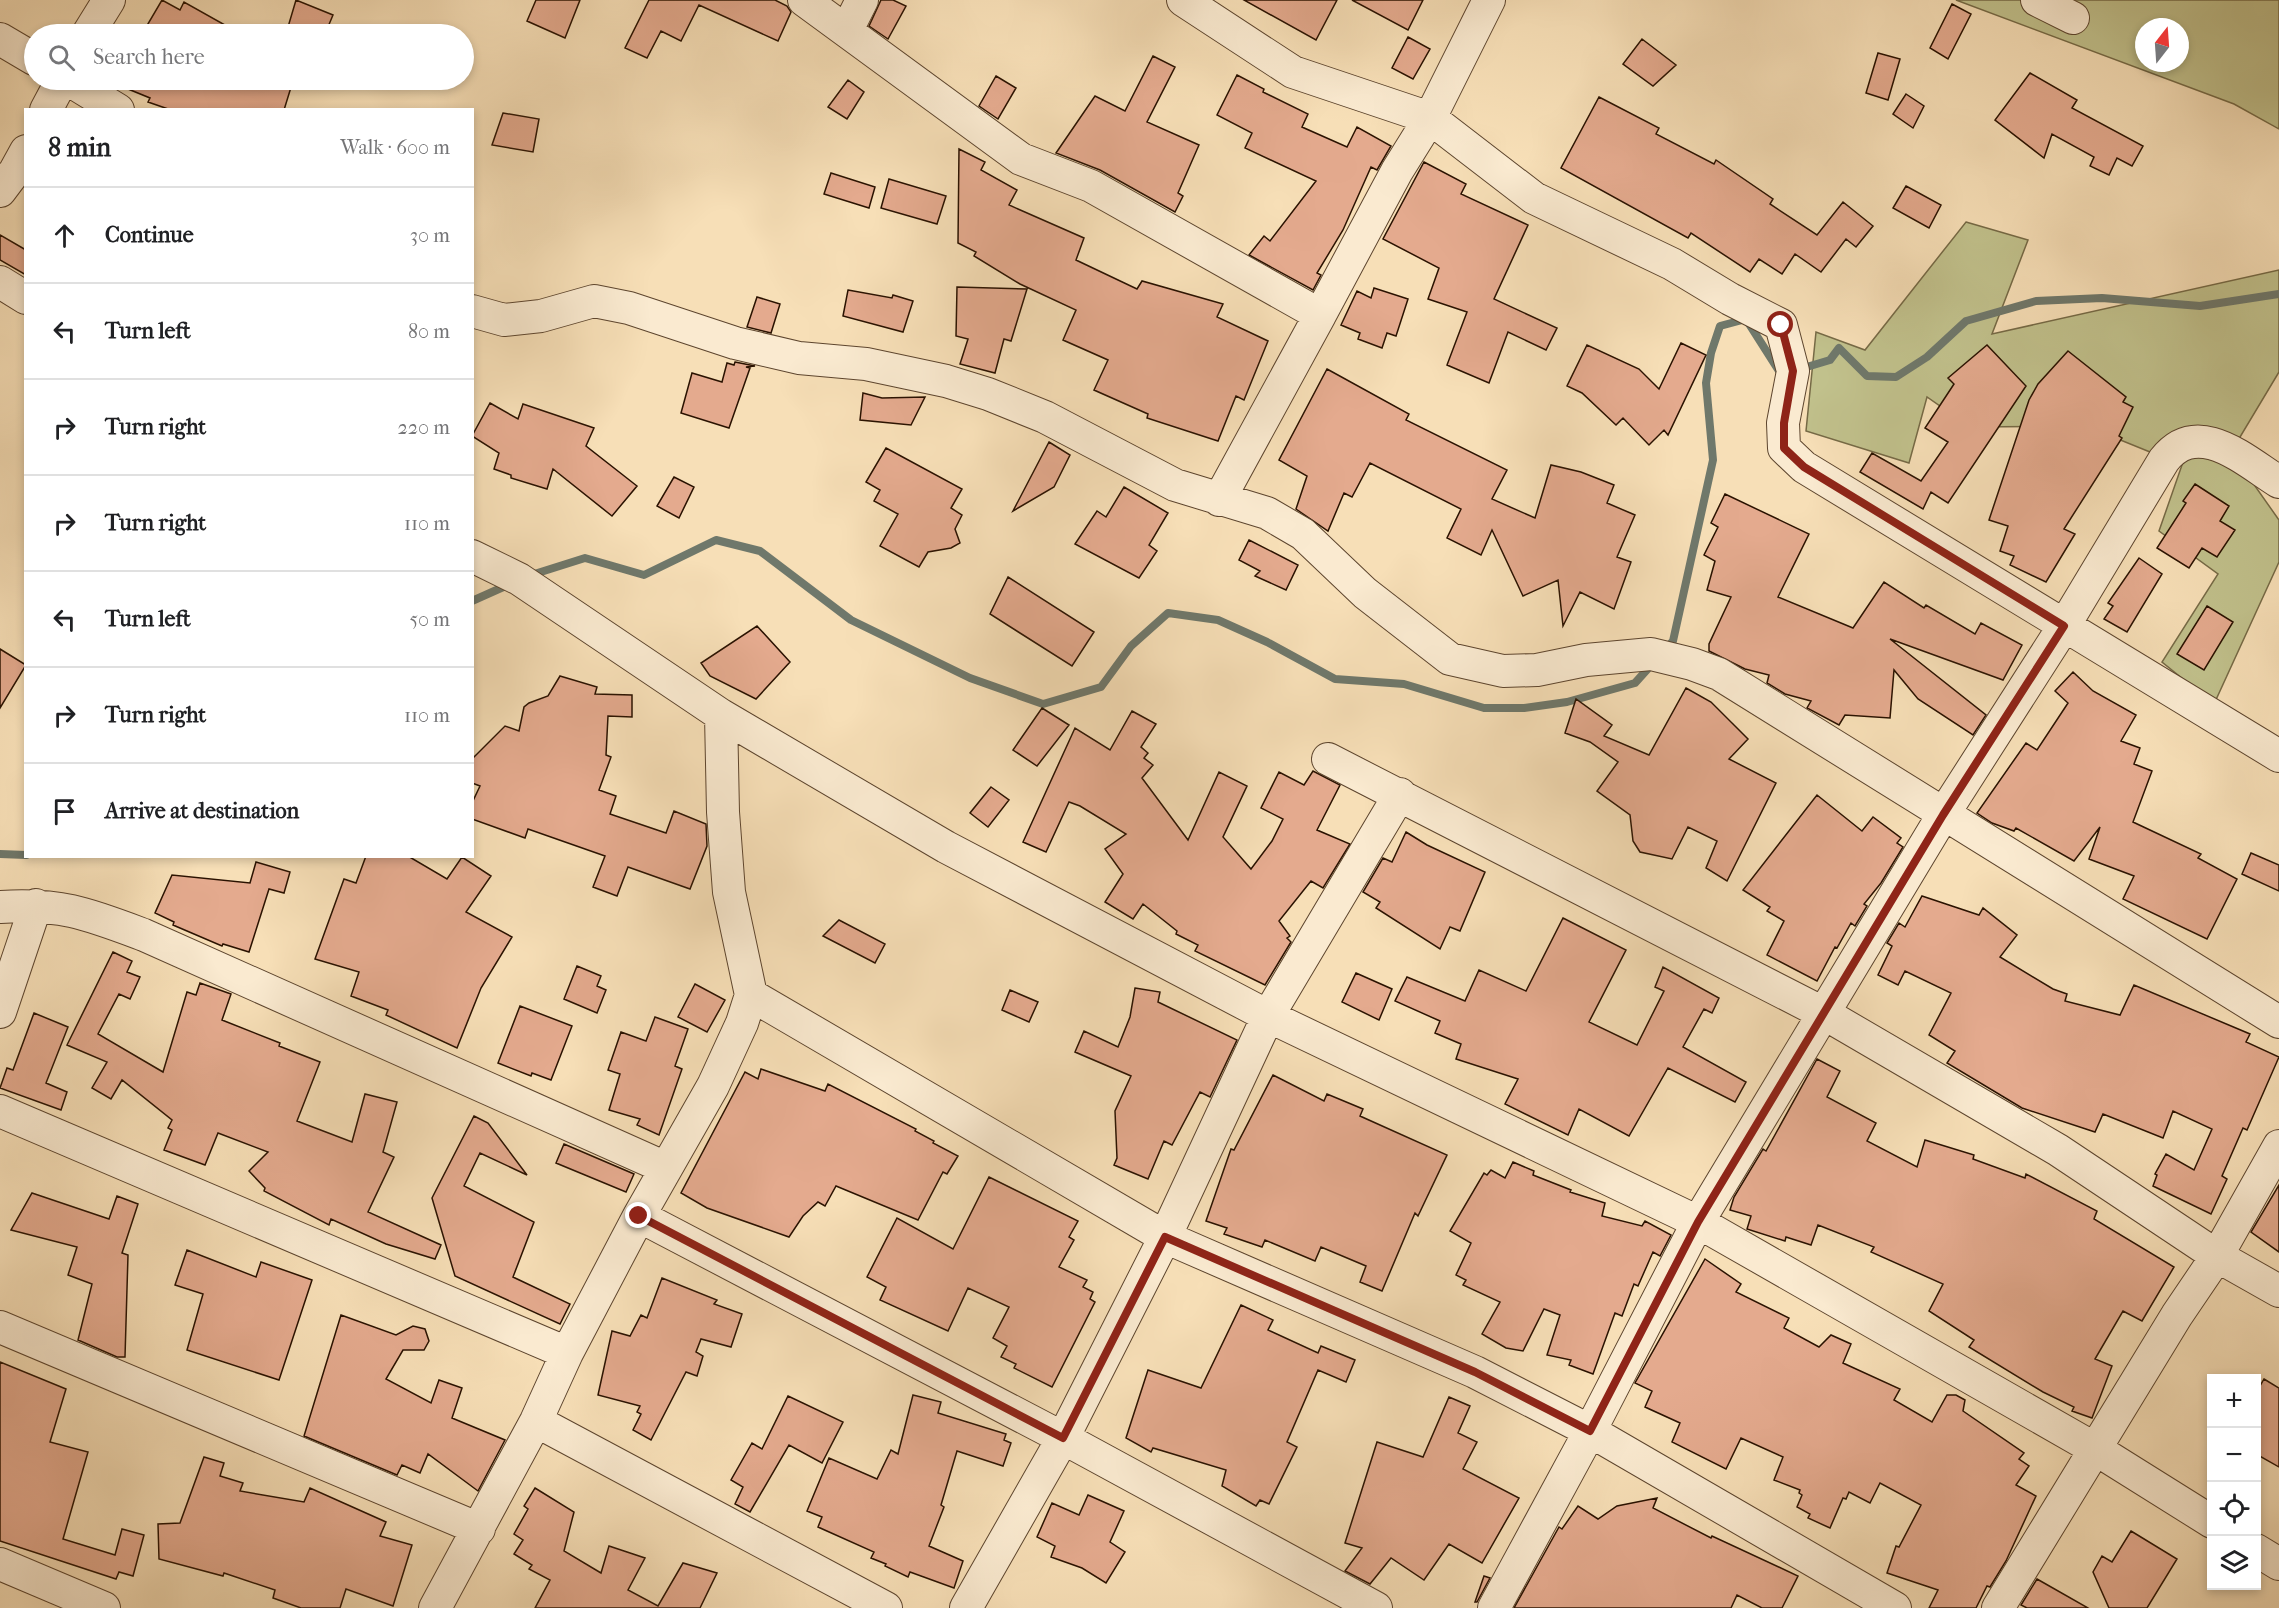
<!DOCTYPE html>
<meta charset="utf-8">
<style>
:root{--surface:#fff;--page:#f2f2f2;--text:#202124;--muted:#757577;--line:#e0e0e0}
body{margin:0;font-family:"IM FELL French Canon",serif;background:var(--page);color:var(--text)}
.controls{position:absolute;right:18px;bottom:18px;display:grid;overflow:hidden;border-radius:0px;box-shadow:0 3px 9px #0003}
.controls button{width:54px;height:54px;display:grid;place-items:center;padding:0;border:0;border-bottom:2px solid var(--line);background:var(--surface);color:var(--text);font:30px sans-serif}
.compass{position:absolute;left:2135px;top:18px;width:54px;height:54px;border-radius:50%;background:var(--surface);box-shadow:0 3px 9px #0003;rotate:17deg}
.stop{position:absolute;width:18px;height:18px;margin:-14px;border:4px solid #8f2418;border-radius:50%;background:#fff}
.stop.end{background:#8f2418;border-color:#fff;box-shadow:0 2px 6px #0008}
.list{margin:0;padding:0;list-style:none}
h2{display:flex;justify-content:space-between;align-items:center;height:78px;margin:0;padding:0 24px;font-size:26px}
h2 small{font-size:20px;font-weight:400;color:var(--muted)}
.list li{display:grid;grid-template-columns:39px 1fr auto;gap:18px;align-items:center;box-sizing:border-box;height:96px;padding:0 24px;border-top:2px solid var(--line)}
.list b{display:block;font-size:22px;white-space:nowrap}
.list em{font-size:20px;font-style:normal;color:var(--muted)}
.icon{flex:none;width:33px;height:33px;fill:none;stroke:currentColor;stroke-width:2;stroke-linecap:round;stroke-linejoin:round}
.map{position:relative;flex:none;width:2279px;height:1608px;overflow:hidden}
.search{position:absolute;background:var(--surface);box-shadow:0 3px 9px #0003;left:24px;top:24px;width:450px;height:66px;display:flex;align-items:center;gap:15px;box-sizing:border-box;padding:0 21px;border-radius:33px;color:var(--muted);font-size:22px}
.panel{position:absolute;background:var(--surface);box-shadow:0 3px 9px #0003;left:24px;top:108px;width:450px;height:750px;border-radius:0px}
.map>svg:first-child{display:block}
</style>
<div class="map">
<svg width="2279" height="1608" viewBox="0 0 2279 1608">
<rect width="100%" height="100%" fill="#f7dfb7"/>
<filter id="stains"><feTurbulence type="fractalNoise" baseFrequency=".00333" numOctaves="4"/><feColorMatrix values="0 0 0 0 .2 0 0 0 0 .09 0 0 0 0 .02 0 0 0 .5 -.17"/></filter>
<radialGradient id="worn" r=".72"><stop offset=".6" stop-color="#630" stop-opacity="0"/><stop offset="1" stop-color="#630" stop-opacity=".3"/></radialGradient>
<!-- green -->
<path fill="#c1c18c" stroke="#766a46" stroke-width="1.5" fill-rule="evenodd" d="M1956 0H2279V129L2234 104ZM2144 27H2180V63H2144Z
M1966 222 2028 240 1992 334 2279 270V372L2231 452 2279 520V562L2214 704 2162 662 2218 574 2159 531 2182 465 2086 426 1970 427 1927 397 1909 463 1806 431 1816 332 1865 350Z"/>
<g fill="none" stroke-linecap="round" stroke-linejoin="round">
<!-- stream -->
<path stroke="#6f786b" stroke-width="8" d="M1800 369 1830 360 1839 348 1867 376 1896 377 1927 357 1966 321 2036 301 2102 298 2200 306 2279 294
M528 576 585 558 644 575 716 540 760 551 851 620 970 678 1043 704 1101 687 1131 646 1168 613 1218 620 1267 642 1335 679 1404 684 1484 708H1524L1567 702 1635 683 1653 663
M472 601 510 584
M1664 651 1673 641 1713 460 1706 383 1711 353 1720 326 1746 319 1781 374
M0 854 26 855"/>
</g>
<!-- building -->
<path fill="#e4aa8e" stroke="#2a1200" stroke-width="1.5" d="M162 0 180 10 184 2 241 34H142Z
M296 0 333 15 325 34H305L288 27Z
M536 0H580L565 38 527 21Z
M649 0H775L787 6 791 12 778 41 699 5 681 41 661 31 647 58 625 48Z
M881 0H893L906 6 888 39 869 26Z
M1244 0H1337L1316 40Z
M1352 0H1423L1408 30Z
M1952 4 1971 14 1948 59 1930 48Z
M1408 37 1430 49 1413 79 1392 68Z
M1642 39 1676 65 1653 86 1623 64Z
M1878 53 1900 59 1888 100 1866 93Z
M1153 56 1175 67 1147 122 1199 145 1178 193 1183 196 1175 212 1100 170 1056 153 1095 96 1125 111Z
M2030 73 2077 100 2072 108 2143 146 2132 166 2117 158 2109 175 2090 166 2094 157 2052 134 2044 158 1995 120Z
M1237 75 1264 89 1263 92 1308 114 1302 127 1347 147 1357 127 1391 146 1377 170 1371 167 1343 230 1317 273 1321 275 1313 290 1249 255 1264 236 1270 241 1316 181 1245 148 1252 133 1217 115Z
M996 76 1016 88 998 119 979 106Z
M106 80H279L292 84 284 110H171L148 102 150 98Z
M848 80 864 92 847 119 828 107Z
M1906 94 1924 106 1913 128 1893 114Z
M1599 97 1659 128 1656 134 1714 164 1716 160 1773 199 1770 204 1817 235 1843 202 1873 226 1856 247 1846 239 1821 272 1795 254 1782 274 1759 259 1750 272 1691 233 1688 238 1561 168Z
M503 113 539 119 533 152 492 145Z
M959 149 985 162 981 170 1017 190 1009 205 1084 238 1076 260 1137 289 1142 281 1223 304 1217 317 1268 341 1244 400 1236 396 1218 441 1147 418 1148 414 1094 390 1108 360 1063 340 1076 310 1020 284 974 256 976 252 958 243Z
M1424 162 1466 184 1461 194 1528 225 1494 299 1557 328 1546 350 1508 332 1489 383 1447 365 1467 312 1428 299 1439 268 1383 239Z
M831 173 875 187 869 208 824 194Z
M889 179 946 196 937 224 881 208Z
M1906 186 1941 205 1929 228 1893 208Z
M0 235 26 250V275L0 260Z
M957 287 1027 289 1011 341 1004 339 995 373 960 364 968 339 956 336Z
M1374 288 1408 299 1396 336 1387 333 1382 348 1358 339 1360 333 1341 325 1357 291 1371 298Z
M848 290 892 298 893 295 913 301 903 332 843 316Z
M757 297 780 304 771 333 747 327Z
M1681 343 1706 355 1668 435 1664 430 1649 445 1623 418 1616 425 1582 393 1567 386 1587 345 1639 369 1659 389Z
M1987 345 2026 386 1948 503 1931 492 1923 509 1860 472 1872 453 1921 481 1948 442 1925 428 1954 384 1948 378Z
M2068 351 2126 397 2123 402 2133 407 2119 436 2122 438 2064 529 2075 534 2046 582 2010 565 2014 556 2000 551 2008 526 1989 520 2029 400 2038 384Z
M735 362 755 366 746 367 750 368 729 428 681 413 692 373 722 382 727 363 734 365Z
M1327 369 1409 414 1406 420 1507 470 1492 499 1535 518 1551 465 1581 472 1614 485 1607 503 1635 515 1617 557 1631 562 1614 609 1580 592 1563 626 1558 580 1523 596 1492 530 1481 555 1447 538 1461 509 1370 463 1352 497 1344 493 1328 531 1296 509 1307 476 1279 460Z
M863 393 882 398 925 397 911 425 860 420Z
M490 403 518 419 523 404 594 428 586 446 637 486 612 516 553 469 547 489 511 478V475L494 469 499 453 472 436Z
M1049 442 1070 455 1054 487 1013 511Z
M886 448 962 489 951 508 962 515 955 529 960 543 951 548 928 552 919 567 880 546 898 514 874 501 880 490 866 482Z
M674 477 694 487 679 518 657 506Z
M2195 484 2229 506 2220 521 2235 530 2217 557 2202 548 2189 568 2157 548 2186 503 2183 501Z
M1124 487 1168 513 1149 545 1157 551 1139 578 1075 544 1097 511 1106 517Z
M1725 494 1809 534 1778 597 1853 628 1884 582 1924 608 1926 605 1975 634 1981 623 2022 645 2003 680 1890 639 1986 715 1973 735 1918 699 1894 670 1890 718 1845 715 1839 725 1807 708 1811 701 1785 694 1767 683 1769 675 1745 669 1709 651V644L1731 597 1707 590 1715 561 1704 555 1718 527 1711 523Z
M1249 540 1298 565 1286 590 1255 576 1260 571 1239 560Z
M2139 558 2162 574 2127 632 2104 619 2113 606 2108 603Z
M1008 577 1094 632 1072 666 990 614Z
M2207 606 2233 622 2204 670 2177 654Z
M757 626 790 662 756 699 710 676 701 663Z
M0 649 26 665 0 708Z
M2073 672 2093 691 2136 715 2121 741 2140 748 2134 764 2152 771 2133 822 2201 854 2198 858 2237 879 2207 939 2123 899 2134 876 2089 859 2100 827 2074 861 2016 828 2014 831 1992 823 1977 813 2026 743 2037 750 2068 703 2055 691Z
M560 676 597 687 595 694 632 695V717L608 716 606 755 611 757 599 790 616 796 610 814 666 833 674 811 706 824 707 846 690 889 628 867 617 896 593 887 605 856 528 829 525 838 472 819V803L480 786 472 783V759L505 726 519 731 524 707 529 703 548 696Z
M1686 688 1711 702 1748 739 1729 759 1776 783 1727 881 1706 868 1717 841 1688 827 1672 859 1640 852 1633 841 1630 815 1597 791 1618 762 1590 742 1565 733 1576 699 1612 725 1604 736 1649 755Z
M1042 708 1069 725 1037 766 1013 750Z
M1132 711 1156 724 1141 747 1148 753 1144 758 1153 765 1142 778 1188 840 1219 772 1247 786 1223 837 1251 869 1272 841 1283 819 1261 808 1279 772 1304 785 1313 771 1340 785 1317 830 1350 844 1323 888 1311 881 1279 921 1290 936 1287 938 1291 942 1265 985 1195 951 1198 945 1176 934 1177 931 1143 904 1133 919 1105 902 1123 874 1105 849 1126 834 1080 806 1069 802 1046 852 1023 842 1075 728 1110 750Z
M991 787 1009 800 988 827 970 813Z
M1817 795 1862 831 1873 817 1901 838 1897 843 1903 847 1881 883 1864 904 1867 906 1855 926 1851 923 1837 948 1835 947 1817 981 1767 955 1784 921 1767 911 1770 907 1743 890Z
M1406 832 1427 845 1485 872 1460 931 1450 927 1440 949 1376 908 1380 902 1363 892 1383 858 1392 862Z
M2251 853 2279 865V891L2242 874Z
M366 856H408L447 879 462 857 491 876 466 912 512 937 481 988 457 1048 386 1015 388 1010 351 996 359 972 315 959 344 879 356 883Z
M256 862 290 872 284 893 269 889 249 952 223 944 222 946 173 925 174 922 155 913 172 875 250 883Z
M1922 896 1979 915 1983 908 2017 935 2000 957 2053 989 2067 994 2065 1001 2120 1015 2134 985 2250 1034 2246 1042 2279 1057 2247 1130 2243 1128 2222 1176 2227 1179 2211 1214 2153 1186 2157 1175 2155 1174 2166 1154 2194 1170 2212 1129 2173 1111 2163 1138 2103 1114 2095 1132 2022 1108 1947 1063 1955 1051 1929 1035 1951 993 1905 971 1898 985 1878 975 1892 946 1887 943 1899 923 1905 927Z
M1563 918 1626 950 1589 1022 1637 1045 1664 991 1655 987 1663 967 1719 998 1712 1013 1704 1009 1683 1047 1746 1082 1735 1102 1668 1068 1629 1136 1579 1109 1568 1135 1505 1104 1518 1079 1456 1059 1461 1044 1435 1033 1440 1021 1395 1001 1407 977 1465 1001 1479 970 1526 991Z
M839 920 885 944 875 963 823 936Z
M113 952 132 961 127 972 140 977 130 999 119 994 98 1034 163 1072 187 992 196 995 200 983 231 994 222 1020 280 1043 279 1046 320 1062 297 1121 352 1142 365 1094 397 1102 383 1152 394 1157 368 1212 441 1245 435 1259 386 1244 331 1219 329 1225 264 1191 265 1188 249 1171 268 1152 218 1133 205 1165 164 1150 172 1130 168 1128 172 1120 122 1080 111 1099 92 1088 107 1062 67 1045Z
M577 966 601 976 597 986 606 990 597 1013 564 999Z
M1356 973 1392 989 1379 1020 1342 1002Z
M695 984 725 1000 707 1032 678 1017Z
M1135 988 1160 992 1158 1002 1237 1040 1210 1097 1200 1092 1172 1145 1164 1141 1148 1179 1114 1165 1117 1158 1115 1111 1131 1076 1075 1052 1084 1031 1118 1047 1130 1017Z
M1010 990 1038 1002 1029 1022 1002 1010Z
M520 1006 572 1026 551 1080 532 1073 531 1076 498 1063Z
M34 1013 68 1027 46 1083 67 1092 61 1110 0 1088 7 1068 13 1070Z
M655 1017 688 1029 675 1066 682 1069 659 1135 637 1125 640 1119 609 1110 620 1074 608 1070 621 1032 646 1041Z
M1817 1059 1840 1071 1827 1097 1876 1123 1867 1141 1917 1167 1925 1140 1974 1155 1973 1159 2025 1178 2026 1174 2097 1211 2094 1219 2174 1267 2142 1321 2123 1311 2095 1359 2112 1366 2092 1418 2072 1411 2074 1407 2043 1392 1969 1347 1974 1340 1929 1311 1943 1284 1871 1252 1874 1247 1818 1225 1811 1245 1786 1237 1785 1241 1747 1229 1751 1216 1730 1210 1734 1197 1763 1149 1766 1151Z
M761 1069 825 1091 828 1084 916 1129 915 1131 934 1141 933 1143 958 1156 947 1174 943 1172 918 1220 836 1186 825 1206 818 1202 803 1216 789 1237 707 1208 681 1193 745 1072 758 1079Z
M1273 1075 1324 1101 1327 1094 1363 1109 1360 1116 1447 1155 1418 1216 1415 1213 1382 1291 1360 1282 1366 1266 1321 1247 1315 1261 1265 1240 1262 1247 1224 1234 1227 1228 1206 1221 1231 1149 1234 1150Z
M474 1116 488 1123 527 1175 480 1153 464 1186 534 1222 513 1277 570 1304 560 1324 455 1276 432 1198Z
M564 1144 634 1174 626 1192 556 1163Z
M1513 1162 1534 1171 1533 1175 1571 1190 1570 1192 1605 1203 1602 1216 1642 1226 1645 1221 1671 1235 1660 1256 1653 1252 1638 1286 1634 1284 1622 1316 1615 1313 1593 1374 1569 1365 1571 1360 1547 1355 1560 1315 1544 1309 1523 1351 1506 1348 1482 1334 1500 1302 1463 1285 1466 1280 1456 1275 1471 1243 1450 1231 1484 1173 1487 1175 1491 1170 1505 1178Z
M989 1177 1078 1221 1069 1237 1074 1240 1059 1267 1087 1280 1083 1287 1093 1292 1090 1299 1095 1302 1052 1387 1014 1368 1016 1364 1001 1357 1007 1346 993 1338 1009 1307 968 1288 948 1331 880 1300 886 1287 867 1277 897 1218 953 1249Z
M2279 1185V1252L2251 1232Z
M32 1193 109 1219 117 1196 138 1204 122 1253 128 1255 125 1357H117L78 1340 92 1284 68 1275 77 1247 11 1230Z
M187 1250 256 1277 261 1262 312 1280 279 1380 187 1350 203 1294 175 1285Z
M1705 1259 1741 1284 1736 1292 1789 1318 1784 1328 1819 1347 1831 1335 1851 1344 1843 1363 1900 1389 1894 1400 1932 1422 1947 1395H1956L1965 1400 1963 1411 2024 1453 2019 1459 2029 1466 2016 1485 2036 1496 2006 1561 1990 1587 1987 1586 1976 1608H1929L1938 1590 1887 1573 1896 1546 1899 1547 1921 1505 1880 1483 1870 1503 1849 1492 1846 1499 1843 1498 1830 1528 1808 1518 1810 1514 1797 1507 1802 1495 1799 1493 1800 1490 1774 1480 1783 1457 1741 1438 1726 1469 1672 1442 1680 1423 1645 1407 1652 1391 1635 1383Z
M662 1278 717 1300 714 1304 742 1314 731 1347 701 1339 696 1352 703 1356 697 1376 686 1372 651 1440 633 1430 641 1414 637 1412 640 1406 598 1395 612 1331 630 1336 641 1315 647 1318Z
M1241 1305 1273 1320 1268 1330 1318 1353 1321 1346 1355 1360 1346 1382 1318 1370 1287 1442 1297 1447 1269 1504 1260 1500 1256 1506 1222 1486 1226 1470 1153 1448 1151 1452 1126 1438 1148 1370 1201 1388Z
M341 1315 396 1335 413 1326 425 1329 429 1341 424 1350H403L386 1379 431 1403 439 1380 462 1388 452 1418 505 1440 478 1491 428 1454 420 1473 402 1465 397 1475 304 1436Z
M0 1362 66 1389 50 1442 88 1452 63 1539 115 1555 122 1529 144 1535 133 1576 119 1572 116 1579 0 1541Z
M2264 1379 2279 1388V1467L2256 1454V1393Z
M913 1395 941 1402 938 1413 1006 1434 1004 1440 1011 1443 1003 1466 957 1451 941 1505 944 1507 929 1546 963 1561 954 1588 910 1572 908 1577 885 1566 886 1564 871 1558 874 1552 818 1527 822 1517 807 1511 829 1458 877 1479 891 1450 898 1454Z
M788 1396 843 1422 822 1463 789 1445 750 1512 735 1504 743 1487 731 1480 752 1443 762 1449Z
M1449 1397 1470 1406 1458 1433 1477 1442 1463 1469 1519 1498 1482 1563 1449 1544 1424 1580 1391 1558 1370 1584 1345 1571 1362 1548 1345 1543 1377 1442 1423 1457Z
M204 1457 224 1463 220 1476 243 1483 240 1491 304 1502 310 1488 386 1522 380 1536 412 1545 393 1606 346 1589 340 1608H301L273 1598 275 1590 224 1573 223 1576 159 1559 158 1524 180 1523Z
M535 1488 574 1512 564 1551 601 1573 609 1546 645 1558 628 1590 658 1606 683 1563 717 1573 700 1608H535L550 1580 529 1569 532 1565 514 1554 523 1540 514 1534 528 1509 524 1506Z
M1088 1495 1124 1511 1110 1542 1125 1552 1106 1583 1082 1568 1051 1557 1055 1546 1037 1537 1052 1503 1079 1515Z
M1657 1498 1653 1508 1711 1538 1712 1536 1798 1576 1782 1608H1762L1737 1595 1731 1608H1514L1559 1527 1562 1529 1578 1506 1598 1519 1617 1506Z
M2131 1531 2177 1559 2147 1608H2109L2093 1572 2102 1556 2112 1562Z
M1484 1576 1490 1578 1477 1602H1475Z
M2037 1579 2088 1608H2027L2021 1605Z"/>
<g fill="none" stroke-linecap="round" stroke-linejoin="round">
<!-- minor casing -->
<g stroke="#5d452e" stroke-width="34">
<path id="minor" d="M804 0 1021 159 1091 186 1320 315 1397 171 1430 118 1489 0
M1183 0 1293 72 1430 118 1534 198 1672 264 1730 299 1781 325 1793 371 1783 423 1784 448 1804 467 2279 756
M2037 0 2073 18
M847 30 862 0
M88 34 109 0
M0 39 34 59
M69 80 118 110
M46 110 62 80
M0 191 15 171 26 151
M0 282 26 298
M472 311 504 320 541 316 594 301 629 308 735 343 799 358 866 364 946 381 988 394 1045 417 1175 485 1267 513 1303 534 1365 593 1450 659 1503 671 1537 670 1586 660 1651 654 1692 664 1719 674 2279 1022
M1219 500 1320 315
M472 556 519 579 721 715 946 847 1268 1016 1698 1222 2097 1450 2212 1522
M1328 759 1825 1014 2058 1150 2217 1256 2279 1291
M0 907C61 903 88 914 144 935L666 1168
M751 995 1165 1237 1475 1372 1590 1431 1895 1608
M0 1012 36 905
M0 1111 567 1353
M639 1216 1063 1438 1376 1608
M0 1327 479 1529
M536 1421 886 1608
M2256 1550 2279 1564
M0 1564 104 1608
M435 1608 536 1421 567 1353 639 1216 713 1086 742 1023 751 995 729 892 723 812 721 715
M966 1608 1063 1438 1165 1237 1268 1016 1400 794
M1494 1608 1590 1431 1698 1222 1943 815 2064 626 2164 460C2198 417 2244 460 2279 482
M1998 1608 2177 1315 2217 1256 2279 1146"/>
</g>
<!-- minor -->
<use href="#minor" stroke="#faead0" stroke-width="32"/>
</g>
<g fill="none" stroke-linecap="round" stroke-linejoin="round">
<!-- route -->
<path stroke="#8f2418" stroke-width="8" d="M639 1216 1063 1438 1165 1237 1475 1372 1590 1431 1698 1222 1943 815 2064 626 1804 467 1784 448V423L1793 371 1781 325"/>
</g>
<rect width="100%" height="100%" filter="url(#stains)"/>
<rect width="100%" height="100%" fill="url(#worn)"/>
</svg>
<div class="controls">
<button>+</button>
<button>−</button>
<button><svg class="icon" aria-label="locate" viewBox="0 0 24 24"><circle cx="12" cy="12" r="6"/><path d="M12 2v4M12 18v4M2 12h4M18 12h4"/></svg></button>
<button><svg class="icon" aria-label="layers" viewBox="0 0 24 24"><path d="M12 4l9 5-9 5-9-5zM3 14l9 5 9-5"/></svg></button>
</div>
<svg class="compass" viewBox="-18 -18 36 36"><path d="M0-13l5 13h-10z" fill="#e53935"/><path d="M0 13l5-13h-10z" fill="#757577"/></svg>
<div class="stop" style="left:1781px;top:325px"></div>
<div class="stop end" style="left:639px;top:1216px"></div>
<div class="search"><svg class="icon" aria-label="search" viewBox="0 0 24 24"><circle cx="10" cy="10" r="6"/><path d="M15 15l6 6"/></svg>Search here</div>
<section class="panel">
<h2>8 min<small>Walk · 600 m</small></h2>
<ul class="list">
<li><svg class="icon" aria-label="ahead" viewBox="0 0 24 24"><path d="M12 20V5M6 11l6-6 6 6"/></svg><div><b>Continue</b></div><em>30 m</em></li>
<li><svg class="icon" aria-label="left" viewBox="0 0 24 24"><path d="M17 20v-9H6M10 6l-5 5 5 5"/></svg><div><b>Turn left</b></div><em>80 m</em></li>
<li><svg class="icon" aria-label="right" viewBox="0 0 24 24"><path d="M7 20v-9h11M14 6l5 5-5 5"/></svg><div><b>Turn right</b></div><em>220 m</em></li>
<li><svg class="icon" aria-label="right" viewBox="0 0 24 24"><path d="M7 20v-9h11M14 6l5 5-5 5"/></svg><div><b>Turn right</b></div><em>110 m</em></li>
<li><svg class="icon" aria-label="left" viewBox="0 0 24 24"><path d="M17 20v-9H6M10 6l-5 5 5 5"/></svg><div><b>Turn left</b></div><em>50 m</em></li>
<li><svg class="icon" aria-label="right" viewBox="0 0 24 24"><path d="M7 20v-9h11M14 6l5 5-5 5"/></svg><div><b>Turn right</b></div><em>110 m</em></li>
<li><svg class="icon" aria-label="arrive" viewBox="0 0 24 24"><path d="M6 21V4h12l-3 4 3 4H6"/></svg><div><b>Arrive at destination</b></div></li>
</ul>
</section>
</div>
